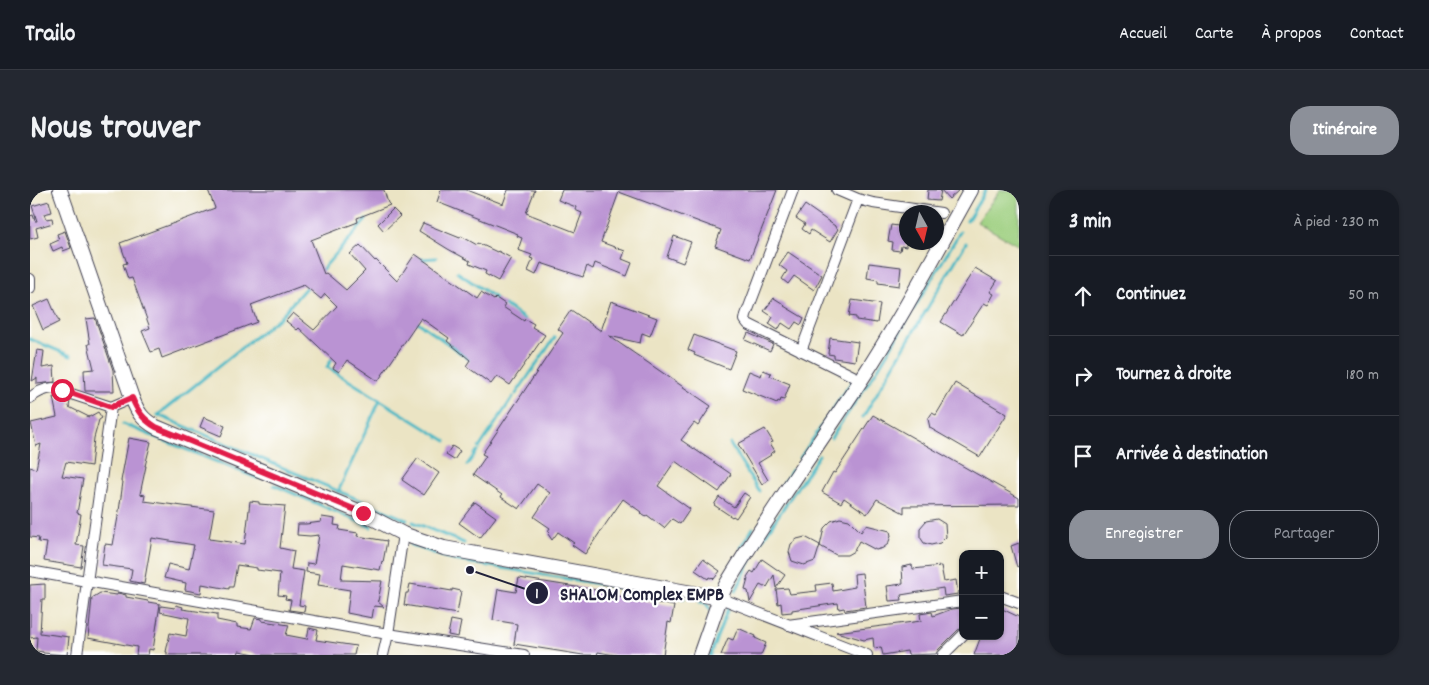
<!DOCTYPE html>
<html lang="fr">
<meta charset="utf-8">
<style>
:root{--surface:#171b24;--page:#242831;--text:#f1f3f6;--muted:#9ea1a6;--line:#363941;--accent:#8c9099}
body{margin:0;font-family:Dekko,sans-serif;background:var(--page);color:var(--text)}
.controls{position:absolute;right:15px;bottom:15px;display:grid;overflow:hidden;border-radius:10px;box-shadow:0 1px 4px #0004}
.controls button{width:45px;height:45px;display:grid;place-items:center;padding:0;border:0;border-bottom:1px solid var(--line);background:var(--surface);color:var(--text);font:25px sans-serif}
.compass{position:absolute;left:869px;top:15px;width:45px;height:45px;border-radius:50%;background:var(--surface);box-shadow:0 1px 4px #0004;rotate:172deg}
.stop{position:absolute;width:15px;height:15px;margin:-11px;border:4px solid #e11d48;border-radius:50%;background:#fff}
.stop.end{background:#e11d48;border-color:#fff;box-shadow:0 1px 5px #0008}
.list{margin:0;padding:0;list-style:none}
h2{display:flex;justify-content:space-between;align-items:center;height:65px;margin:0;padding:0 20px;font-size:21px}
h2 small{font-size:16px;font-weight:400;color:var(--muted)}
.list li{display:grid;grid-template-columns:32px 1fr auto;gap:15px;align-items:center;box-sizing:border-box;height:80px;padding:0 20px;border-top:1px solid var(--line)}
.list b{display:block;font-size:19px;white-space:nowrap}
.list em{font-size:16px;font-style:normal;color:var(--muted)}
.actions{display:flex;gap:10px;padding:15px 20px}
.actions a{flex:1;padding:11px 0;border:1px solid var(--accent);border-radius:20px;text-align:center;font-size:18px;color:var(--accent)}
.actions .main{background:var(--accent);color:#fff}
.icon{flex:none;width:28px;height:28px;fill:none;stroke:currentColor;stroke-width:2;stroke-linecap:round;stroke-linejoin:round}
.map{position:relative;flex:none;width:989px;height:465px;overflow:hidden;border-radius:20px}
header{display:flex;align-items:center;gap:30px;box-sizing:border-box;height:70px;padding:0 25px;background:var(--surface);border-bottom:1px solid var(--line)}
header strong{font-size:24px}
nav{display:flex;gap:28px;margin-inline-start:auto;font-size:18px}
.intro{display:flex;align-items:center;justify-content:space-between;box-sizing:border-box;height:120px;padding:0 30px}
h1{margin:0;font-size:35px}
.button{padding:12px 22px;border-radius:20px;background:var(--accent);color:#fff;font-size:18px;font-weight:700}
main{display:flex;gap:30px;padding:0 30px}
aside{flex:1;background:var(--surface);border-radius:20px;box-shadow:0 1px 4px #0004}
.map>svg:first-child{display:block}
</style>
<header>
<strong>Trailo</strong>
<nav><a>Accueil</a><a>Carte</a><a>À propos</a><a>Contact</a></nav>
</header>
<div class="intro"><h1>Nous trouver</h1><a class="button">Itinéraire</a></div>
<main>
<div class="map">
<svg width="989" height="465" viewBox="0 0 989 465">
<rect width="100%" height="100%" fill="#fff"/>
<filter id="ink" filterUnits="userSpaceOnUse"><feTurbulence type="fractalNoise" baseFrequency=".02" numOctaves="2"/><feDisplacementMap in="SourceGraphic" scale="10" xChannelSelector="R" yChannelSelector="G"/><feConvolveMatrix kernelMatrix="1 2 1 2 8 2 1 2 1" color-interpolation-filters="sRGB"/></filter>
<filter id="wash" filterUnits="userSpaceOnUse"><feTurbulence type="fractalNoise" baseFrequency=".0096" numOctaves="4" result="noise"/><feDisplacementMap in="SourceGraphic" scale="20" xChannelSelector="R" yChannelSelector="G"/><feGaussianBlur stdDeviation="1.12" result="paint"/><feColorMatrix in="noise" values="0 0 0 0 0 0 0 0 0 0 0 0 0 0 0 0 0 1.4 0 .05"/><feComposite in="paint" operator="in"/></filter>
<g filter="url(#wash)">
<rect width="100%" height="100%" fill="#ebe4c4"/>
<!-- green -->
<path fill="#9dcf7f" stroke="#60785d" d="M970 0H989V56L947 32Z"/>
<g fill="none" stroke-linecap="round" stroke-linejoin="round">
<!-- stream -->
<path stroke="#4ab8c4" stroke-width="3" d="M937 31 956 0
M391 69 406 68
M290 82 336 30
M427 82 465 108
M279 94 250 127 128 225 377 330
M475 115 494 129
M385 130 439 169
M0 149 41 166
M303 167 297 177 416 251
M486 204 525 147
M833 227 936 53
M93 234 227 288
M801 248 849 177 930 42
M700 254 729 301
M449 258 483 207
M770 268 822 191
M437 275 447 261
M244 295 341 337 337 330
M749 300 762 280
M308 302 350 210
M383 332 434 353
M381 355 423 370 654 408
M711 358 723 338
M706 401 726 359 789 265
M670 412 676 413 680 420
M680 465 699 416"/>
</g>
<g id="blocks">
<!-- building -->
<path fill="#ba93d3" d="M178 0H354L358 13 360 15 327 28 328 32 281 50 294 84 296 83 316 100 335 81 320 64 330 55 345 71 346 70 367 91 385 64 447 108 451 102 464 110 466 108 475 114 473 117 494 131 495 129 504 134 502 137 515 145 480 195 467 186 461 194 436 176 440 170 417 151 419 148 391 128 348 191 317 170 309 182 303 178 306 173 269 138 267 140 256 131 263 123 284 140 307 116 295 104 291 109 274 95 221 115 227 132 132 168 129 159 121 162 112 141 120 138 102 88 98 89 93 74 97 73 90 53 185 18Z
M411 0H436L473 14 478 0H505L496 23 545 42 552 23 545 20 546 17 528 10 532 0H747L720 69 685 56 691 40 589 2 571 52 595 61 592 69 602 73 597 86 565 73 563 79 557 76 553 87 511 73 506 85 498 81 503 69 500 68 502 65 488 60 492 48 487 46 488 44 407 12Z
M898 0H929L919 9 911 0 909 11 897 10Z
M19 11 22 22 14 24 16 29 22 28 23 33 6 38 8 47 0 49V26L3 25 5 31H7L2 16Z
M775 15 805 36V37L808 39 800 52 781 40 779 44 772 39 775 34 766 28Z
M363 19 370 26 354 41 348 34Z
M393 33 430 48 431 46 447 55 448 53 467 62 468 61 481 68 468 91 455 84 456 81 439 74 440 71 418 59 389 41Z
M861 35 876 37V57L871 56 870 61 862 60 863 52 858 51Z
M35 41 41 58 33 61 32 57 23 61 20 54 29 50 27 44Z
M644 46 661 52 653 73 637 67Z
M758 62 792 85 784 100 764 86 758 94 752 89 757 81 749 75Z
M839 73 871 77 869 96 848 93V90L837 88Z
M945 78 967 91 960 102 964 104 958 115 954 113 933 145 911 132Z
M744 108 755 115 754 116 774 128 771 135 766 132 761 139 752 133 748 140 739 134 743 127 734 121Z
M19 109 29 132 13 140 3 116Z
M822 110 850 114 847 133 826 130V127L819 126Z
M581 111 627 128 620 146 612 143 610 153 579 146 681 216 668 236 664 233 651 250 701 284 689 302 645 271 628 296 660 319 650 334 642 329 634 338 617 325 616 327 610 323 611 322 593 309 555 364 542 355 544 353 528 342 522 350 518 344 520 342 518 341 520 338 504 327 520 303 507 294 489 319 471 307 472 305 443 285 456 266 452 264 533 143 528 139 541 120 571 141Z
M65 128 83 180 84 201H55L54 180 64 179 58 154H60L56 129Z
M718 143 743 154 740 161 715 150Z
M664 145 706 161 699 179 664 165 665 163 658 160Z
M800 148 828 152 825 171 804 168V165L798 164Z
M7 160 14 161 12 178 24 176 25 192 7 194V188L2 191Z
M733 180 741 183 740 186 760 194 754 210 751 209 750 212 748 211 747 213 712 199 719 181 731 186Z
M925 193 977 224 950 267 900 238 898 229 902 223 906 225Z
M23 207 40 211 39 217 59 227 68 222 72 228 69 230 64 248 61 276 36 272 32 286 53 289 47 323 51 324 46 355 54 356 51 377 14 371 17 353 8 352 9 348 0 347V277L6 279 11 254 6 256 1 233 27 227Z
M843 225 989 308V315L874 316V323L847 309 837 324 814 308 811 313 792 302 803 282 805 283Z
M174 227 195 236 191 246 170 237Z
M735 239 743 252 740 253 745 261 740 264 741 265 728 273 738 290 732 294 708 254Z
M99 248 121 252 115 276H116L110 304 115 305 114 311 184 320 179 349 215 354 220 311 229 312V314L255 316 250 358 264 361 261 379 274 381 269 415 275 416 274 422 259 420 261 410 255 409 256 406 248 405 250 383 227 380V378L207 375 203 397H199V399L172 394 171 403 155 400 156 393 134 388 138 374 159 379 164 355 122 348 114 394 100 391 102 379 72 375 75 354 83 355 89 321 93 292 91 291Z
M422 256 430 261 424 270 416 265Z
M388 268 409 283 394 305 372 290Z
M714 303 720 307 706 328 703 326 702 327 684 315 689 307 704 317Z
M445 312 466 327 450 348 429 333Z
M292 327 305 329 304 335 310 336 309 340 328 343 327 346 357 351 353 372 352 371 350 380 313 374 311 390 352 391 348 411H347L354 417 344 416 342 428 317 423 320 400 288 395 290 384 276 382 277 373 284 374 289 345 280 346 267 345 268 334H276L291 332Z
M810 328 819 330 831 342 836 335 860 341 861 346 858 354 853 358 846 360 829 351 824 361 817 365H806L790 356 794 338 801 331Z
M907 329 915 334 916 347 910 353 901 355 894 353 890 347V338L896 331Z
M775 347 790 355 785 371 774 375 762 371 759 362 761 354 767 349Z
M989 353V376L987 377 981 356Z
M673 369 690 381 684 389 682 387 681 388 679 387 678 389 665 380Z
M732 369 755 385 746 398 744 385 737 397 736 396 734 397 730 395 720 412 718 401 715 400 718 389 717 387 721 381 724 383Z
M882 375 883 379 911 376 914 392 926 390 928 404 914 406 913 398 871 405 872 410 859 411 857 396 873 394 872 377Z
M832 383 836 417 815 420 814 418 809 419 808 413 762 420V422L752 423 751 413 748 414 746 399 758 398 760 404 787 401 786 395 802 393 803 401 825 397 824 384Z
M489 388 578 402 577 404 644 416 641 433 638 432 633 465H585L568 462 567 465H553L484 454 487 434 463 430 468 399 486 402Z
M15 394V409H12L10 443 39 447 37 465 13 463V462L6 461 7 447 0 448V395Z
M380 394 422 401V399L431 401 427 424 374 415 376 403H378Z
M70 403 87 405 88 403 96 405V407L118 411V412L130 414 123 460 119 459 118 465H106L107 457 58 448 62 408Z
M146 415 153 417 152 419 187 424V430L207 434V437L221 439 225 428 232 429V431L259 435 256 445 277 449 279 438 288 440 286 450 326 456 324 465H226V464L209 461 208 465H137V462H136L140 443 156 446 159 428 130 422 131 416 145 418Z
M933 418V438L928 440 908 460 906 464 878 465 877 461 853 465 851 457 844 458 843 448 834 450 806 442 891 431 890 424 902 422 903 426 922 419Z
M970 418 989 427V465H944L951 446H970Z
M421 430 431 432 428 447 418 445Z
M708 438 726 446 725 448 736 453 731 465H691L698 448 703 450Z"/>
</g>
</g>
<g filter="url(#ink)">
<use href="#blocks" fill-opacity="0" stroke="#403f50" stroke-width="1"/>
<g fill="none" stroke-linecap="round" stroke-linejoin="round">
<!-- street casing -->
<g stroke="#403f50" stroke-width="12">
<path id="street" d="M763 0 716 125 715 130 718 134 831 190
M807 0 828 9 843 13 911 23
M0 89V98
M771 161 828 9
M0 208C7 202 14 199 23 198L81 217
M0 381 358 444 494 465
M970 406 989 413
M690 408 837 465
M758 435 933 411
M47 465 81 217 102 208
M353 465 358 444 373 344
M913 465 933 445"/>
</g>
<!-- secondary casing -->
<g stroke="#403f50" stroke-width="16">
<path id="secondary" d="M30 0 102 208C108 223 112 229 126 237L333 323 373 344 414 358 690 408
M670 465 690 408 696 395C738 325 786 258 831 190 871 129 905 64 941 0"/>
</g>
<!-- street -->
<use href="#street" stroke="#fff" stroke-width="10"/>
<!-- secondary -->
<use href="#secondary" stroke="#fff" stroke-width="14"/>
</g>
</g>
<g fill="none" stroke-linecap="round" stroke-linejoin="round" filter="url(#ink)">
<!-- route -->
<path stroke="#e11d48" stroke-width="6" d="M32 200 81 217 102 208C108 222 113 229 126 237L333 323"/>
</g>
<!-- callouts -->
<path fill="none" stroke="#22223b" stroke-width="2" d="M440 380L507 403"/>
<g fill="#22223b" stroke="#fff" stroke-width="2">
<circle cx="440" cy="380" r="5"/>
<circle cx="507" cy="403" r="12"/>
</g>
<g font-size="15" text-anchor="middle" font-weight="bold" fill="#fff">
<text x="507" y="408">1</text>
</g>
<g font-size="19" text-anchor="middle" font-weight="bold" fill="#22223b" stroke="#fff" stroke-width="4.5" stroke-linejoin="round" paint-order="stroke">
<text x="612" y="410">SHALOM Complex EMPB</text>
</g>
</svg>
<div class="controls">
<button>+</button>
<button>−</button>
</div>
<svg class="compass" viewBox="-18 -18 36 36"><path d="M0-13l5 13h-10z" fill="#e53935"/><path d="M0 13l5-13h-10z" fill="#9ea1a6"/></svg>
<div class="stop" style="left:32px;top:200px"></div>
<div class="stop end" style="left:333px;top:323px"></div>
</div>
<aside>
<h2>3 min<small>À pied · 230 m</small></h2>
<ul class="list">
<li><svg class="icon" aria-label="ahead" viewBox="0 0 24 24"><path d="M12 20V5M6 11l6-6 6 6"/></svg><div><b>Continuez</b></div><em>50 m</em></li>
<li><svg class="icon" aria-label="right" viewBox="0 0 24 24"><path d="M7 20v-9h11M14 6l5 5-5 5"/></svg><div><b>Tournez à droite</b></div><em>180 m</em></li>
<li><svg class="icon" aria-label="arrive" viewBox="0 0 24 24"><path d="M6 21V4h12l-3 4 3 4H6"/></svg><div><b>Arrivée à destination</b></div></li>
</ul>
<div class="actions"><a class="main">Enregistrer</a><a>Partager</a></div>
</aside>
</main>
